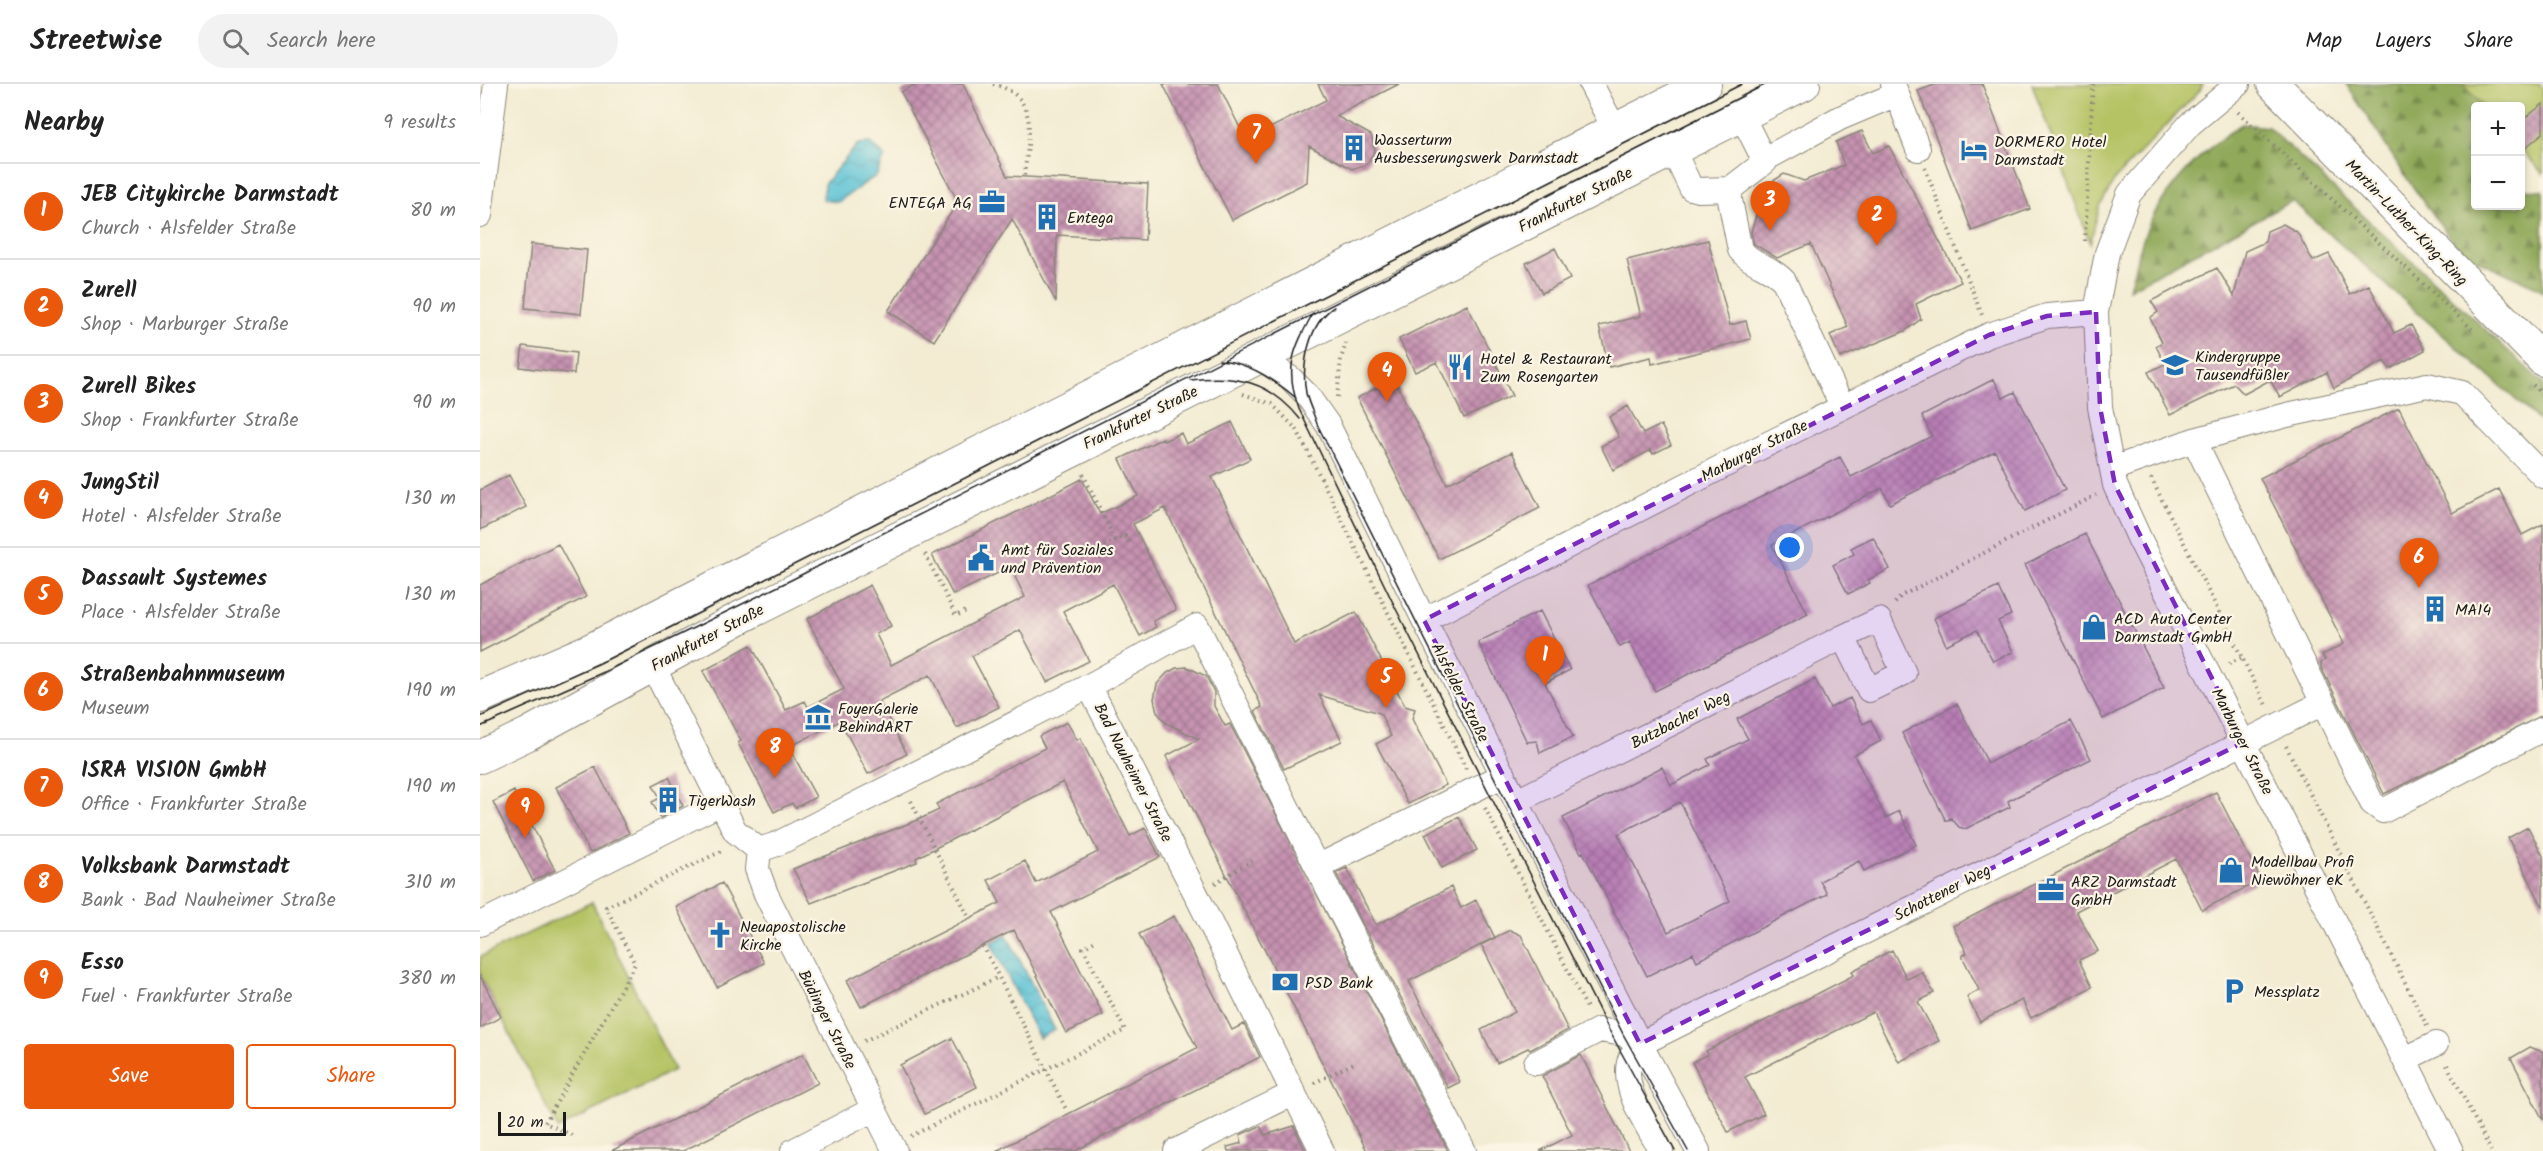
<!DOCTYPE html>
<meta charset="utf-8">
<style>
:root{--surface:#fff;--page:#f2f2f2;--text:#222;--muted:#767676;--line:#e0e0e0;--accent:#ea580c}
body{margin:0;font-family:Kalam,sans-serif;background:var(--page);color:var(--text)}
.controls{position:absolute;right:18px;top:18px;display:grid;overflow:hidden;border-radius:6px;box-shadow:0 3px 9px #0003}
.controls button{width:54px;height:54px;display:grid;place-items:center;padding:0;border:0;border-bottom:2px solid var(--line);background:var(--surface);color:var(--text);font:30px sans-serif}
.scale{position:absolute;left:18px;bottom:15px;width:68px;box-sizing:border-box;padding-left:6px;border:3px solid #1c1c1c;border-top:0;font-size:16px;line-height:21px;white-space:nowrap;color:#1c1c1c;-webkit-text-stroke:4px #fcf5e5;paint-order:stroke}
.you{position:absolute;left:1310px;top:464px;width:21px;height:21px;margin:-15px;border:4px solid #fff;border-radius:50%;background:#1a73e8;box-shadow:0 0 0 9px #1a73e833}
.badge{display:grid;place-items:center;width:39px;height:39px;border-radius:50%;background:var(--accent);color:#fff;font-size:20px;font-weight:700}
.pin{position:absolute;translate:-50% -50px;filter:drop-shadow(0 2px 3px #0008)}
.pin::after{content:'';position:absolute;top:32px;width:21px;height:18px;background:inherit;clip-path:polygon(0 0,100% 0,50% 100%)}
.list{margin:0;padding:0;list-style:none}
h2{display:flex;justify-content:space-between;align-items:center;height:78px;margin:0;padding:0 24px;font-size:26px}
h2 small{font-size:20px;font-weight:400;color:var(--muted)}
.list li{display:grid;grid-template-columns:39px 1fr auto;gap:18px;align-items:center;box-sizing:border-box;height:96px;padding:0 24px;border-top:2px solid var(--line)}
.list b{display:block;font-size:22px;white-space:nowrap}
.list p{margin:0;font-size:20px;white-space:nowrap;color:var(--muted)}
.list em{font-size:20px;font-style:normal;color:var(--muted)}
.actions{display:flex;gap:12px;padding:18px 24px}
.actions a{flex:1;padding:14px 0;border:2px solid var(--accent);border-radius:6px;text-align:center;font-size:21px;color:var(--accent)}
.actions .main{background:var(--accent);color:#fff}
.icon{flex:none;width:33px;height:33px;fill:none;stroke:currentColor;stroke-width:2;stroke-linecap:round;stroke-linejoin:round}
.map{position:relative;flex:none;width:2063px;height:1067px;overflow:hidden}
header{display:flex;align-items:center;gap:36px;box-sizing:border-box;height:84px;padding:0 30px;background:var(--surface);border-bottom:2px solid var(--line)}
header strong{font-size:28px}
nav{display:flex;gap:33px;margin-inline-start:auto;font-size:21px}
.search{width:420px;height:54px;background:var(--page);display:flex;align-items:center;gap:15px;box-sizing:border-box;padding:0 21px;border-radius:33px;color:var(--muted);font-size:22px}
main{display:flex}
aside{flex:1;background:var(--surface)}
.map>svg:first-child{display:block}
</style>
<header>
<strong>Streetwise</strong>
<div class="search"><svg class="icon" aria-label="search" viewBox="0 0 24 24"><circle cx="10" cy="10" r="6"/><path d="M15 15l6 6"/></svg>Search here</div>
<nav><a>Map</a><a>Layers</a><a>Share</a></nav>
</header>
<main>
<aside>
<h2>Nearby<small>9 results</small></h2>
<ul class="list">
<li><span class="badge">1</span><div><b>JEB Citykirche Darmstadt</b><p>Church · Alsfelder Straße</p></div><em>80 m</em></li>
<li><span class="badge">2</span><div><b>Zurell</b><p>Shop · Marburger Straße</p></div><em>90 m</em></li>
<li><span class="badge">3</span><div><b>Zurell Bikes</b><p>Shop · Frankfurter Straße</p></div><em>90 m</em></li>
<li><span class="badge">4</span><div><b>JungStil</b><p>Hotel · Alsfelder Straße</p></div><em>130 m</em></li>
<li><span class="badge">5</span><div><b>Dassault Systemes</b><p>Place · Alsfelder Straße</p></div><em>130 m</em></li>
<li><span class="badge">6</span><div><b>Straßenbahnmuseum</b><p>Museum</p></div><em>190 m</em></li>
<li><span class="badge">7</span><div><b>ISRA VISION GmbH</b><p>Office · Frankfurter Straße</p></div><em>190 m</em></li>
<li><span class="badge">8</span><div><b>Volksbank Darmstadt</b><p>Bank · Bad Nauheimer Straße</p></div><em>310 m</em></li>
<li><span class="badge">9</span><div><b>Esso</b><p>Fuel · Frankfurter Straße</p></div><em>380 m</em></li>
</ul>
<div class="actions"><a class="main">Save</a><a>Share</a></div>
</aside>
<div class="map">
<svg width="2063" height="1067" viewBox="0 0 2063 1067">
<defs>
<pattern id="forest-firs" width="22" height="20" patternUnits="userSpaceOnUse" patternTransform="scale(1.5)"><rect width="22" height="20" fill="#90a95a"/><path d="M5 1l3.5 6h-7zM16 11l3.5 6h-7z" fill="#75894a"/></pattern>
<pattern id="water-waves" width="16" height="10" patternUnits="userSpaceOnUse" patternTransform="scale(1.5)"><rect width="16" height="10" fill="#59c1d5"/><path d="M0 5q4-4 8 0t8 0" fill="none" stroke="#4da5b6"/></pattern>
<pattern id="building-cross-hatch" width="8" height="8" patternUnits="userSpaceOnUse" patternTransform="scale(1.5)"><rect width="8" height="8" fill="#c693b1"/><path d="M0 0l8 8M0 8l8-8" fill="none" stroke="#a0778f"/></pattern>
</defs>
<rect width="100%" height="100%" fill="#fcf5e5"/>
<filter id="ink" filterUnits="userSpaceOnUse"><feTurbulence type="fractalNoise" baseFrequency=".0167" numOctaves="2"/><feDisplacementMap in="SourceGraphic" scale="12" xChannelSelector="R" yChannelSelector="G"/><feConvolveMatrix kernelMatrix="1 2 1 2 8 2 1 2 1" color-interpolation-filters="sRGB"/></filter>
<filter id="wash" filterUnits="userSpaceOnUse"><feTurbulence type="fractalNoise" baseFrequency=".008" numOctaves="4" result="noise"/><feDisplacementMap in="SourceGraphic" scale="24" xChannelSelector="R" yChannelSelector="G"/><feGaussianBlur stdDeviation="1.35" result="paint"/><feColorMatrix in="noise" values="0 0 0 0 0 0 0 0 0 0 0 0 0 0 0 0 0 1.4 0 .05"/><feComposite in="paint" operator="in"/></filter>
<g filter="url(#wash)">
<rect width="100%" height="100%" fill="#f3ecd3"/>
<!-- forest -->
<path fill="url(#forest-firs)" stroke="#56623b" stroke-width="1.5" d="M1866 0H2008L2000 22H1996V122H2040L2041 105 2063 106V209L2059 204 1981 169 1930 99Z
M1762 40 1788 43 2063 299V340L1812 117 1649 205C1655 183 1660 159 1670 138 1689 99 1725 64 1762 40Z"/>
<!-- green -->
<path fill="#b5c365" stroke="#687040" stroke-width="1.5" d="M1552 0H1723L1720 6 1636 94 1620 122 1610 159Z
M1983 0H2059L2063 4V90L2041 65 2040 22H2003Z
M112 818 194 986 78 1045 0 891V873Z"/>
<!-- water -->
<path fill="url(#water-waves)" stroke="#3a6e78" stroke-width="1.5" d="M390 59 405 72 397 91 358 118 343 116 344 100 378 60Z
M527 851 575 946 559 954 511 859Z"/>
<g id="blocks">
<!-- building -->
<path fill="url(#building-cross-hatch)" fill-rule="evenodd" d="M436 0H483L527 92 668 100 665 156 577 151 576 218 532 135 454 257 408 227 478 118 421 8Z
M683 0H738L766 56 846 16 838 0H919L856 32 891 51 895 66 887 80 872 85 829 62 827 98 752 136Z
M1457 0H1502L1550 125 1492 147 1438 7Z
M2063 20V49L2040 68V38Z
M1382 47 1393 69 1409 62 1481 198 1436 220 1441 235 1425 247 1360 274 1350 251 1368 243 1331 160 1297 174 1274 160 1271 148 1285 102 1304 90 1324 97 1364 81 1356 58Z
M1803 140 1817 148 1833 177 1849 170 1870 210 1889 201 1914 249 1931 241 1945 266 1910 285 1904 277 1854 304 1847 288 1800 313 1790 296 1764 310 1754 300 1690 331 1668 288 1685 280 1676 262 1682 258 1670 234 1678 228 1671 217 1737 184 1754 212 1765 167 1785 158 1787 147Z
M1228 156 1250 241 1266 237 1271 255 1172 280 1171 273 1129 283 1119 242 1161 232 1147 176Z
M51 160 107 166 101 230 45 224Z
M1075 164 1090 195 1062 209 1046 179Z
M987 221 1032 312 984 334 957 278 935 288 919 255Z
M43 262 96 269 94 290 40 283Z
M914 295 967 400 1032 368 1060 424 959 475 877 314Z
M1514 295 1523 314 1535 308 1585 406 1545 427 1515 367 1410 420 1402 404 1292 461 1328 530 1175 607 1150 558 1140 563 1108 501 1360 373 1371 393 1452 352 1442 332Z
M1148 322 1163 350 1181 341 1191 361 1173 370 1171 366 1133 386 1121 362 1139 353 1129 333Z
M1919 324 1972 429 2019 405 2042 451 2063 440V631L1904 710 1841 583V579L1845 576 1842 571 1864 560 1780 394Z
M752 338 770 375 732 393 814 560 876 528 925 622 935 625 932 635 966 701 928 720 896 660 911 652 900 629 839 611 862 657 804 685 775 627 782 623 685 424 653 440 696 526 673 537 676 543 660 552 633 500 583 527 609 577 567 598 540 546 492 572 519 623 477 644 450 591 399 617 427 670 388 690 360 637 309 663 336 713 315 724 312 719 294 728 258 659 261 657 223 587 271 561 306 626 325 617 328 623 364 605 327 535 390 501 411 542 396 550 411 581 545 513 530 483 473 511 452 471 602 395 620 430 658 412 640 375 683 354 684 357 701 349 706 360Z
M29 391 46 423 0 446V406Z
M1605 450 1684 604 1623 635 1545 481Z
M1393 453 1410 485 1388 496 1390 499 1368 510 1353 481 1374 470 1371 464Z
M78 460 106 513 0 568V501Z
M1518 503 1531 531 1518 537 1533 568 1513 577 1497 546 1466 561 1454 534Z
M1060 527 1090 586 1065 599 1093 653 1060 669 1057 657 1047 658 998 558Z
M707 583 726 592 734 608V622L745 642 750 640 968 1067H887L686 672 719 655 686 639 677 628 674 615 677 600 687 589 696 584Z
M1335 595 1350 624 1370 614 1383 640 1391 636 1401 657 1374 671 1406 734 1419 727 1436 761 1384 787 1379 777 1340 797 1347 810 1217 877 1213 869 1167 892 1103 768 1101 769 1083 734 1182 683 1191 701 1230 681 1227 675 1268 655 1257 635ZM1200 718 1250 817 1188 848 1138 750Z
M1477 620 1508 679 1591 637 1611 675 1528 717 1530 723 1485 745 1479 743 1471 734 1466 737 1422 649Z
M587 638 597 656 600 654 650 752 665 744 680 773 571 828 623 931 586 949 534 846 381 923 367 896 520 819 508 796 545 777 556 799 618 768 583 698 436 774 437 778 331 819 313 785 440 735 459 726 456 720 565 664 559 652Z
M115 683 149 749 110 769 76 703Z
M189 693 203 722 180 734 172 718 180 714 173 701Z
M34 707 75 786 53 797 13 718Z
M1736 708 1781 796 1722 826 1696 775 1596 827 1618 867 1599 876 1612 903 1551 934 1542 916 1500 938 1487 913 1499 906 1482 872 1487 869 1473 842Z
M979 733 997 766 962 784 945 750Z
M2048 743 2063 772V823L2028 754Z
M867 784 896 841 971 803 981 824 996 816 1015 854 929 897 980 998 968 1004 856 789Z
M242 799 284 879 237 903 196 823Z
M694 832 752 946 764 940 780 973 595 1067H516L717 964 659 850Z
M1030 846 1041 851 1088 946 1050 966 1048 964 1017 979 1001 946 1035 928 1001 860Z
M1412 866 1427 895 1442 888 1454 909 1438 918 1459 957 1419 978 1393 928 1265 993 1284 1030 1248 1048 1212 978 1228 970 1226 967 1374 891 1372 887Z
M0 891 21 933 0 944Z
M472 954 497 1003 445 1030 420 981Z
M2050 963 2063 968V1036L2031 974Z
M323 970 338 999 203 1067H131Z
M1101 971 1149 1067H1060L1092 1051 1062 992Z
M780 1042 785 1051 814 1042 825 1067H748L747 1063 762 1059 760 1051Z"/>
</g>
</g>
<g filter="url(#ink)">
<use href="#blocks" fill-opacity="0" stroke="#888478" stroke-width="1.5"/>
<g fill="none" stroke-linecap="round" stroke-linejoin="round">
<!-- minor casing -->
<g stroke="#888478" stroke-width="26">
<path id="minor" d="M1111 0 1135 46
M1413 0 1438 65
M1758 0 1710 40 1649 110 1627 169 1616 228 1620 323 1635 401 1660 456 1971 1067
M1267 42 1285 78 1250 105V116L1260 166C1271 180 1292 183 1304 197L1362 322
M1193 66 1211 104 1218 106 1250 105
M1285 75 1360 34 1417 10
M0 131 16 0
M780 274 810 294 827 311 848 341 944 536 1160 960C1129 990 1166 1037 1181 1067
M1714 356 1892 719 1903 727 2063 645
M1632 385 1714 356 1807 331 1947 301 1982 309 2063 392
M944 536 1255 376 1509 251 1567 232 1616 228
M1399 536 1424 589 1389 606 1363 553Z
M173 582 255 747 279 766 277 785 286 810 415 1067
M609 602 717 542 837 783 984 1067
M1037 717 1363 553
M279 766 297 760 609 602 716 810 842 1067
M837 783 1024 691
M0 840 241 719
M1160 960 1843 619
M1160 960 1218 1067
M1925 975 1956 960
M1056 979 1119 946 1143 950 1160 960
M313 1067 394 1025
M696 1067 814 1009"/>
</g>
<!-- major casing -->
<g stroke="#888478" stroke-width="34">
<path id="major" d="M1793 0 2063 276
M0 613 112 565 1225 0
M0 673 48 650 261 533 1324 0"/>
</g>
<!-- path -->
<path stroke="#888478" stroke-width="4" stroke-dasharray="1.5 4.5" stroke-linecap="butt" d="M513 0C562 13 548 55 544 93
M1758 28 1992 245
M1445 84 1502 231
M1605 157 1613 0
M2053 301 2063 311
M763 310 792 320 817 346 986 685
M857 313 861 275 866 259
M603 390 635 456 645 452 650 460
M1671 394 1787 623
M624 462 635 456
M445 470 476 532 488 526
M1415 519 1421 512 1616 411
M1749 580 1762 574
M1806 662 1947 942
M431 717 489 834
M1005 724 1108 926
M735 799 773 776
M503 862 586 1025
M384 957 519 893
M1967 981 2011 1067
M834 999 876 978
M92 1051 65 1039 155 880 126 823 244 766
M431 1052 645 946 603 864 615 857"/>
<!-- minor -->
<use href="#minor" stroke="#fff" stroke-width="24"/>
<!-- major -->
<use href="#major" stroke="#fff" stroke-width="32"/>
<!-- tram -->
<path stroke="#1c1c1c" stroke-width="1.5" d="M854 223C829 239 821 281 826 309 828 319 834 330 837 340L1143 950 1208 1067
M833 229C813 266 804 284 819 325L917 527 1129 946 1195 1067
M739 276C767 278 795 296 816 314
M710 296C755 290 790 297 820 335
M0 633 126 576 1262 0
M0 643 124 588 313 495 1286 0"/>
</g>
</g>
<!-- marked area -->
<path fill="#7b2cbf" fill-opacity="0.2" stroke="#7b2cbf" stroke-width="4.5" stroke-dasharray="12 8" stroke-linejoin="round" d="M1616 228 1620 323 1635 401 1764 658 1160 960 944 536 1509 251 1567 232Z"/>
<!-- icons -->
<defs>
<g id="building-bare" transform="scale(2.07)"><path d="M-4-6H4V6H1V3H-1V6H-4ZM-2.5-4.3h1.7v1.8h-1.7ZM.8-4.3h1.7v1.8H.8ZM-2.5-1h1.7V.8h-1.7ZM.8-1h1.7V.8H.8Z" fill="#1f6fb2" stroke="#fcf5e5" stroke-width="2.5" paint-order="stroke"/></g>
<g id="hotel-bare" transform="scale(2.07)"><path d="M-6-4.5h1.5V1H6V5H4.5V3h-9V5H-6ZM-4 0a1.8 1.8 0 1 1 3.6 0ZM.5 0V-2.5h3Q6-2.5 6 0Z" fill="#1f6fb2" stroke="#fcf5e5" stroke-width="2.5" paint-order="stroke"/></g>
<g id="office-bare" transform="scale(2.07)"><path d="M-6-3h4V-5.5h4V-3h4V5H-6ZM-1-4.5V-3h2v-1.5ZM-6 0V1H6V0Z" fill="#1f6fb2" stroke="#fcf5e5" stroke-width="2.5" paint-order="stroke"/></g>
<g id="school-bare" transform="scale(2.07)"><path d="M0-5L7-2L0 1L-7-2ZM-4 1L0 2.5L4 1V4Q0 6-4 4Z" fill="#1f6fb2" stroke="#fcf5e5" stroke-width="2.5" paint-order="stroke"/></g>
<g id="restaurant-bare" transform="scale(2.07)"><path d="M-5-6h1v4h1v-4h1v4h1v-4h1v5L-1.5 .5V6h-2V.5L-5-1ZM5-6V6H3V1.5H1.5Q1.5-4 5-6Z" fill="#1f6fb2" stroke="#fcf5e5" stroke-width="2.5" paint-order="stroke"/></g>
<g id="civic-bare" transform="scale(2.07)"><path d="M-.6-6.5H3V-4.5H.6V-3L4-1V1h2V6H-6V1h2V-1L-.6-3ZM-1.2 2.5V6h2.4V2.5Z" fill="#1f6fb2" stroke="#fcf5e5" stroke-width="2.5" paint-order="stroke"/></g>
<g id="shop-bare" transform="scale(2.07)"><path d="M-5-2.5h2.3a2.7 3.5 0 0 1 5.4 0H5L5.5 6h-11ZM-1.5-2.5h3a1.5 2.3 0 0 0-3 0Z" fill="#1f6fb2" stroke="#fcf5e5" stroke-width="2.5" paint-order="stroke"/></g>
<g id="museum-bare" transform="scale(2.07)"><path d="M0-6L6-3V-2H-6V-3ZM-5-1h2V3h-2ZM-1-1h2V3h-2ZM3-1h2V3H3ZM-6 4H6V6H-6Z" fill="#1f6fb2" stroke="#fcf5e5" stroke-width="2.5" paint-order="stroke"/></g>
<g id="church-bare" transform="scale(2.07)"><path d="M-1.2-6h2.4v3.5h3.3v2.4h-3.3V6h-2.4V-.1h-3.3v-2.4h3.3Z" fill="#1f6fb2" stroke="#fcf5e5" stroke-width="2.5" paint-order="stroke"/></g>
<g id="bank-bare" transform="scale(2.07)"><path d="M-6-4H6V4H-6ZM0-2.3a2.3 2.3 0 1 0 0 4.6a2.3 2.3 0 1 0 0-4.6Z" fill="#1f6fb2" stroke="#fcf5e5" stroke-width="2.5" paint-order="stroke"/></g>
<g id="parking-bare" transform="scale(2.07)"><path d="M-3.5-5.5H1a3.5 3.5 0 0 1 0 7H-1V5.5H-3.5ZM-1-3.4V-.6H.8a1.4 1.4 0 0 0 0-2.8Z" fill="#1f6fb2" stroke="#fcf5e5" stroke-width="2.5" paint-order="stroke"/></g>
</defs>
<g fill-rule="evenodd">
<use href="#building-bare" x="874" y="64"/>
<use href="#hotel-bare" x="1494" y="66"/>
<use href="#office-bare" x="512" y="118"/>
<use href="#building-bare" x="567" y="133"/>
<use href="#school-bare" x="1695" y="281"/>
<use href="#restaurant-bare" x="980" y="283"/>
<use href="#civic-bare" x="501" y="474"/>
<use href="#building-bare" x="1955" y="525"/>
<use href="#shop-bare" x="1614" y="543"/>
<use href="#museum-bare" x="338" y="633"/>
<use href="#building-bare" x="188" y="716"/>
<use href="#shop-bare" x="1751" y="786"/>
<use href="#office-bare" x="1571" y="806"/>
<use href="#church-bare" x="240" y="851"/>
<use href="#bank-bare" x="805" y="898"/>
<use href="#parking-bare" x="1754" y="907"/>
</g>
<g text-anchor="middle" stroke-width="4.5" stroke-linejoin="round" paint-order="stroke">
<!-- poi labels -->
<g font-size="16" fill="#1c1c1c" stroke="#fcf5e5" text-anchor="start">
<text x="894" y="61">Wasserturm<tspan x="894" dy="18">Ausbesserungswerk Darmstadt</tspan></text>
<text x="1514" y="63">DORMERO Hotel<tspan x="1514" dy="18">Darmstadt</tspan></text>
<text x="492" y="124" text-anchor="end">ENTEGA AG</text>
<text x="587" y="139">Entega</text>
<text x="1715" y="278">Kindergruppe<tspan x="1715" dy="18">Tausendfüßler</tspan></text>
<text x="1000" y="280">Hotel &amp; Restaurant<tspan x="1000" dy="18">Zum Rosengarten</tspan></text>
<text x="521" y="471">Amt für Soziales<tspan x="521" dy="18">und Prävention</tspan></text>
<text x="1975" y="531">MA14</text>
<text x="1634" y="540">ACD Auto Center<tspan x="1634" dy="18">Darmstadt GmbH</tspan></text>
<text x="358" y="630">FoyerGalerie<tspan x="358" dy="18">BehindART</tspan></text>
<text x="208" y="722">TigerWash</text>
<text x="1771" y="783">Modellbau Profi<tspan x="1771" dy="18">Niewöhner eK</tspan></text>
<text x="1591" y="803">ARZ Darmstadt<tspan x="1591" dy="18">GmbH</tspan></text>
<text x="260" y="848">Neuapostolische<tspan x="260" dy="18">Kirche</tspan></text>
<text x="825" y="904">PSD Bank</text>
<text x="1774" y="913">Messplatz</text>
</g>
<!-- street labels -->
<g font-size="16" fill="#1c1c1c" stroke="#fcf5e5">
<text transform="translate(1095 115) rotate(-27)" y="6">Frankfurter Straße</text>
<text transform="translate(1927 138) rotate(46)" y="6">Martin-Luther-King-Ring</text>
<text transform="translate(660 333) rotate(-26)" y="6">Frankfurter Straße</text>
<text transform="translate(1274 366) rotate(-27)" y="6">Marburger Straße</text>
<text transform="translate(227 553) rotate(-28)" y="6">Frankfurter Straße</text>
<text transform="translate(981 608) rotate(63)" y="6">Alsfelder Straße</text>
<text transform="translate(1200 635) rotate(-27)" y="6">Butzbacher Weg</text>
<text transform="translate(1763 657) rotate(63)" y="6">Marburger Straße</text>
<text transform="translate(654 688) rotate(63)" y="6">Bad Nauheimer Straße</text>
<text transform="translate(1462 808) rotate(-27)" y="6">Schottener Weg</text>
<text transform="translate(348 935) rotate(63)" y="6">Büdinger Straße</text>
</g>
</g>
</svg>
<div class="controls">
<button>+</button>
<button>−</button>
</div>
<div class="scale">20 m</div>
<div class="you"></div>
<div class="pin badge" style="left:1065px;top:602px">1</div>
<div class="pin badge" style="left:1397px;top:162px">2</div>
<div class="pin badge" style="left:1290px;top:147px">3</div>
<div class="pin badge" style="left:907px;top:318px">4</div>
<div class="pin badge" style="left:906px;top:624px">5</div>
<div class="pin badge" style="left:1939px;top:504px">6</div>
<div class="pin badge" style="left:776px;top:80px">7</div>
<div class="pin badge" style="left:295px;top:694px">8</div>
<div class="pin badge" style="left:45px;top:754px">9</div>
</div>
</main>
